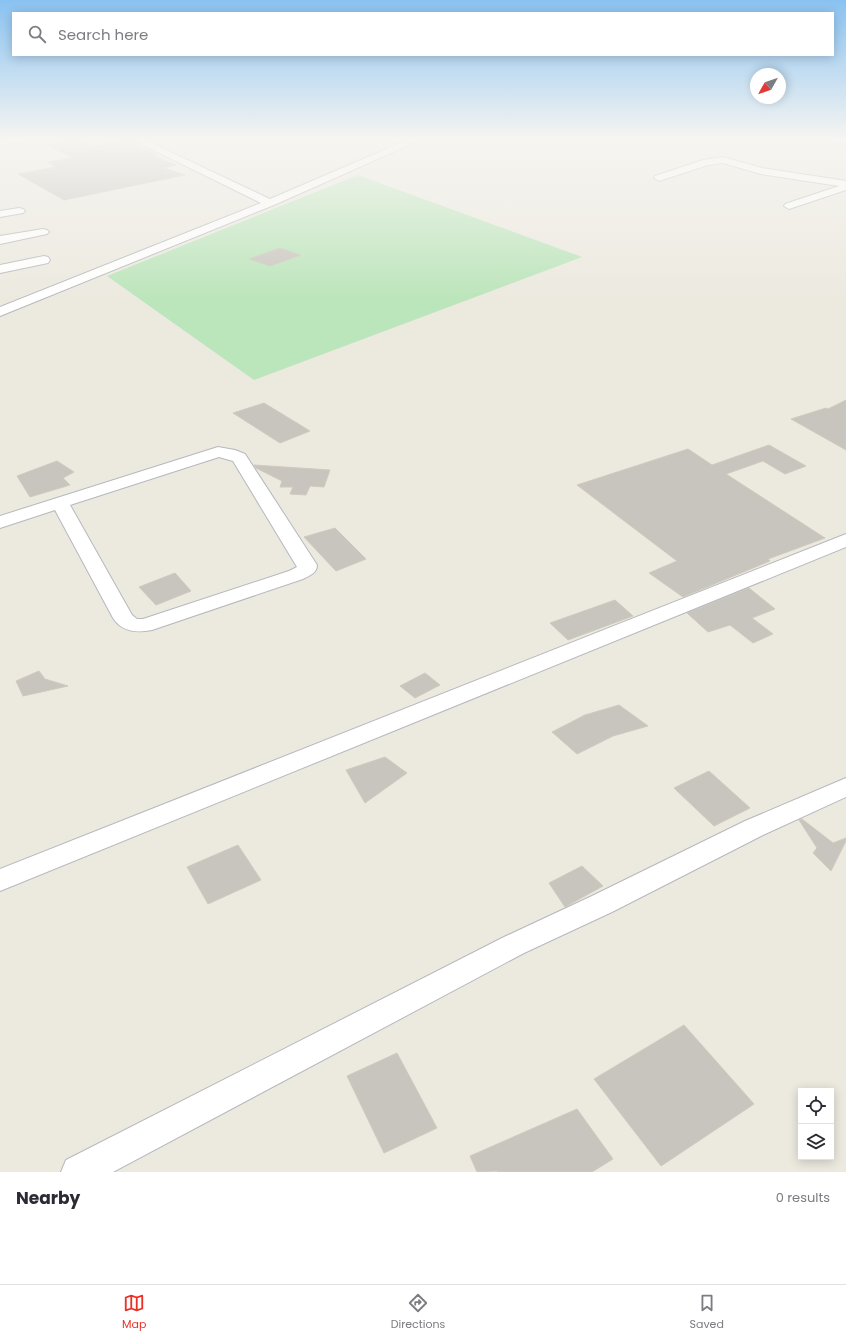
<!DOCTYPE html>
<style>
:root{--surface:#fff;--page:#f2f2f3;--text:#2b2b33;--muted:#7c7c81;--line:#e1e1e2;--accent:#eb3026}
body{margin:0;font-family:Poppins,sans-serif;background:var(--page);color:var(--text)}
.controls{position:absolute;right:12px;bottom:12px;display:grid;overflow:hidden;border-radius:0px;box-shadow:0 2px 10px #0003}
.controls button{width:36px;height:36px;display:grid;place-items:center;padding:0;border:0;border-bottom:1px solid var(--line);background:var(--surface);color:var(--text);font:20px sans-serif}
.compass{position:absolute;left:750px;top:68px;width:36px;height:36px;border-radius:50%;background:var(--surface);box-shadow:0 2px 10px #0003;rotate:230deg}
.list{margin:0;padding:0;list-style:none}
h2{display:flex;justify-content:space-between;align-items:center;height:52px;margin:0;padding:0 16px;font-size:17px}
h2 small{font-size:13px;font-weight:400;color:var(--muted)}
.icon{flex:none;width:22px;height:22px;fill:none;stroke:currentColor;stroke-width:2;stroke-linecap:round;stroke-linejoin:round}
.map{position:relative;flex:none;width:846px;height:1172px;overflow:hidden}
.search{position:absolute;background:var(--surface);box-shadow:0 2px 10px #0003;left:12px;right:12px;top:12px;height:44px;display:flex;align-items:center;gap:10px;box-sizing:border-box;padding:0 14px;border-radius:0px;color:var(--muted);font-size:15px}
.sheet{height:112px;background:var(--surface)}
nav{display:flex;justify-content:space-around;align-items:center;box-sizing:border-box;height:56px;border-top:1px solid var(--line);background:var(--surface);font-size:11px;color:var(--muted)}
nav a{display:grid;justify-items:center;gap:2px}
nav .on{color:var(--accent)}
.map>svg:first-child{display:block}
</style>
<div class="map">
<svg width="846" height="1172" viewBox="0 0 846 1172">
<rect width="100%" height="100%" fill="#ece9df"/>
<!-- green -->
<path fill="#bbe5ba" d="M358 175 582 257 254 380 107 276Z"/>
<!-- building -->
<path fill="#c8c5be" stroke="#d0cabe" d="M127 138 135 145 156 154 152 155 176 165 164 168 185 175 64 200 18 174 56 167 48 162 73 158 47 145 74 139 94 147Z
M280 248 301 255 270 266 249 259Z
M846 400V450L791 419 826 408 828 409Z
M264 403 310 431 280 443 233 413Z
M769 445 806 466 785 474 763 461 726 474 825 538 768 559 770 561 683 597 649 573 677 561 577 485 688 449 712 465Z
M57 461 74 472 63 478 70 485 30 497 17 476Z
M254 465 330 470 324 487 310 486 306 495 290 494 293 487H280L282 481 256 468Z
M335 528 366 559 336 571 304 537Z
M175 573 191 591 156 605 139 587Z
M749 588 775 609 752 618 773 634 753 643 730 625 708 632 687 613Z
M615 600 633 616 568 640 550 623Z
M39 671 45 679 68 686 23 696 16 681Z
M425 673 440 685 415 698 400 686Z
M619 705 648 726 613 736 577 754 552 732 585 715Z
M385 757 407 773 365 803 346 770Z
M709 771 750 808 714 826 674 788Z
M802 819 833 843 846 838V841L831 871 813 853 817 848 799 820Z
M238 845 261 880 208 904 187 867Z
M582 866 603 886 565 907 549 883Z
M684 1025 754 1104 661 1166 594 1079Z
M397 1053 437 1128 384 1153 347 1076Z
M577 1109 613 1159 592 1172H498L497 1171 477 1172 470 1156Z"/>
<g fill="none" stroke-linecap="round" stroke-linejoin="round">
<!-- minor casing -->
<g stroke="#b5b8bd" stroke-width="2">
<path id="minor" d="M6 138H33L29 141 0 145V139Z
M129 138H141L270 199 412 138H425L274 205 0 316V307L261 203Z
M822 138H846V143L826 141Z
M723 157 762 168 846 181V190L789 209 784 206 785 204 839 186 761 174 723 163 708 165 659 181 654 178 655 176 703 160Z
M19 208 23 209 25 211 23 213 0 217V211Z
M43 229 47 230 49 232 47 234 0 244V236Z
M44 256 48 257 50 260 48 263 0 273V265Z
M218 447 235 450 245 454 317 565C317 573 309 576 303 579L152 630C137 633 122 632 113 618L55 510 0 528V516ZM219 457 233 461 297 567 289 571 143 619H137L132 615 70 505Z
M846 534V547L0 891V869Z
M846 778V797L763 835 612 912 524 953 113 1172H61L66 1160 504 937 592 896 745 821Z"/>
</g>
<!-- minor -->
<use href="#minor" fill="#fff" fill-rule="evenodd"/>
</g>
<!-- sky -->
<linearGradient id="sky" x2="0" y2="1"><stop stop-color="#89c2f1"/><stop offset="0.46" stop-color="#f6f5f1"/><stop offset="1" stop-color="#f6f5f1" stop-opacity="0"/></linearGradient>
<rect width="846" height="302" fill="url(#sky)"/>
</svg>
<div class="controls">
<button><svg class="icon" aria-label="locate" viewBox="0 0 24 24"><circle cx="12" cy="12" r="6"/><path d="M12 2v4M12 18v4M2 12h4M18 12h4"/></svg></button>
<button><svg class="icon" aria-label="layers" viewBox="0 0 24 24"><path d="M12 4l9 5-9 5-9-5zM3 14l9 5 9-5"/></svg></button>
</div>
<svg class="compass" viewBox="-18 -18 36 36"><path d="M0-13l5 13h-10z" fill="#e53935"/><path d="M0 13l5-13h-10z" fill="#7c7c81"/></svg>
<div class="search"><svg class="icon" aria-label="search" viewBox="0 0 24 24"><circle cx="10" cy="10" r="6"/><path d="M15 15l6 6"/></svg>Search here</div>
</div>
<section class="sheet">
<h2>Nearby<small>0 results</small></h2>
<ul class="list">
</ul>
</section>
<nav>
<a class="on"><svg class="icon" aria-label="map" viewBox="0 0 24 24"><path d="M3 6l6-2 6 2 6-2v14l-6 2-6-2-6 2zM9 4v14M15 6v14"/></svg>Map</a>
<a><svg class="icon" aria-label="directions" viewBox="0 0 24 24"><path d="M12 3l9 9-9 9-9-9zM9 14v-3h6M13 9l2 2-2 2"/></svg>Directions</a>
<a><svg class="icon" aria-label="saved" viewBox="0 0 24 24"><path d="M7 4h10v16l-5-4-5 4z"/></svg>Saved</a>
</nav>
